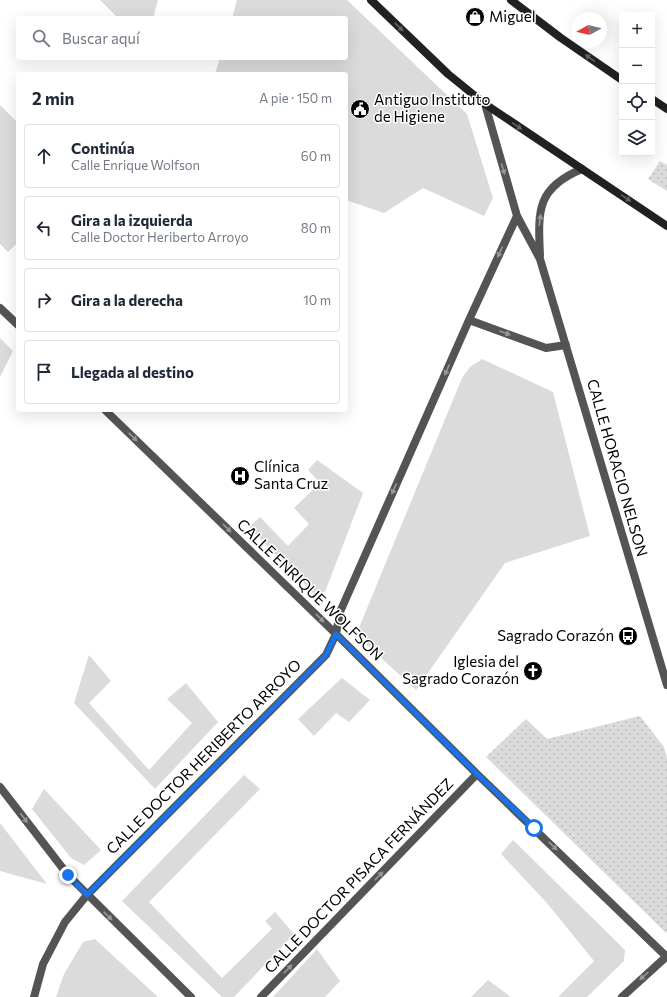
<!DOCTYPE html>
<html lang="es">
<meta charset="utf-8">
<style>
:root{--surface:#fff;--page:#f2f2f3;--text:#1f2937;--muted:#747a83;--line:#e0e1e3}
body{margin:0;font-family:Commissioner,sans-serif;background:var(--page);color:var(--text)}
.controls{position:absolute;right:12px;top:12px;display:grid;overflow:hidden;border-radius:4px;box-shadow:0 4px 16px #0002}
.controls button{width:36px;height:36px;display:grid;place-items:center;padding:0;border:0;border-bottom:1px solid var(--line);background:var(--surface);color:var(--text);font:20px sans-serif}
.compass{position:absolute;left:571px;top:12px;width:36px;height:36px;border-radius:50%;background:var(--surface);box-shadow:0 4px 16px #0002;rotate:262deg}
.stop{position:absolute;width:12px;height:12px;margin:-9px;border:3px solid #1a73e8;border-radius:50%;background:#fff}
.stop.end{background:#1a73e8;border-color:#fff;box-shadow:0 1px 4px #0008}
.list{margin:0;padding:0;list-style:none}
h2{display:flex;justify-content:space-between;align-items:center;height:52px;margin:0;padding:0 16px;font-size:17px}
h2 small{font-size:13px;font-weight:400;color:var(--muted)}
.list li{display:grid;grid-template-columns:26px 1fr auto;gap:12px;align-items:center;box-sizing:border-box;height:64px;margin:0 8px 8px;padding:0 8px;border:1px solid var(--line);border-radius:4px}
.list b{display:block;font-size:15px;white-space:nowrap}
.list p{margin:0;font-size:13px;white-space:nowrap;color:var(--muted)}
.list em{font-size:13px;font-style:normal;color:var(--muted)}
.icon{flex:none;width:22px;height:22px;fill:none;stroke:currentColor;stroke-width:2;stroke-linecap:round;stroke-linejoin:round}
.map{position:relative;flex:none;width:667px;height:997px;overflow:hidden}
.search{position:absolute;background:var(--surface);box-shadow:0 4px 16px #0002;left:16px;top:16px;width:332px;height:44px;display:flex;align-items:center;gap:10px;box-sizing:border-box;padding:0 14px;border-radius:4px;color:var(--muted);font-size:15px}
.panel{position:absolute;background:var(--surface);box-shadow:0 4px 16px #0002;left:16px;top:72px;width:332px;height:340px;border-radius:4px}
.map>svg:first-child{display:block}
</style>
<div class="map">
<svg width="667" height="997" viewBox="0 0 667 997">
<defs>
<pattern id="park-dots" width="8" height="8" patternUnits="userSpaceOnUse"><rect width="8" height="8" fill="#dbdbdb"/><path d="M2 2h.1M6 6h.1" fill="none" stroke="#bababa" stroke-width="1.8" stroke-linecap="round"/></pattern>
</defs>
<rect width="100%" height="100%" fill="#fff"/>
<!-- park -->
<path fill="url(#park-dots)" d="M660 161 667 165V191L648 179Z
M640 716 664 747 667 758V931L666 933 486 757 526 719 547 739Z"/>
<!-- garden -->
<path fill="#dbdbdb" d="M100 0H158L153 18H118Z
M237 0H347L467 114 493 198 484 216 423 188 384 213 346 200V74H215L220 58H346V18H232Z
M0 105 18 123V242L8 252 0 244Z
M0 338 13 351 0 377Z
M482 359 553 392 590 536 505 563 416 690 356 635 462 378 470 367Z
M317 460 363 493 325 592 314 594 249 527 260 517 288 546 309 524 294 508 320 483 308 470Z
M89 655 111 681 89 703 149 770 192 723 167 699 186 683 218 722 155 789 74 703Z
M342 678 370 700 349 722 336 713 314 736 298 719Z
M244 775 260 789 149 902 222 978 272 929 265 921 275 912 294 934 234 997H222L122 901Z
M44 789 101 850 84 865 71 858 32 809Z
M0 823 47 884 0 871Z
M513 840 625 950 624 961 587 997H558L594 961 546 902 501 854Z
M95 939 158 997H56L64 974 83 942Z
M317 949 340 981 325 997H273Z
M488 980 511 997H471Z"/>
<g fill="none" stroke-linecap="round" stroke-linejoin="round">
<!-- minor -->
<path stroke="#545454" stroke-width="8" d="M485 104 517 216 540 259 667 685
M540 256C538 211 536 188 582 169
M0 308 18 325
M469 320 546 348 566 345
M105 410 336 634 477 774 667 957
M0 787 68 875 191 997
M34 997 43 964 65 922 87 895 326 655 336 634 340 612 469 320 517 216
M261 997 477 774
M622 997 667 956"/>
<!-- secondary -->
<path stroke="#212121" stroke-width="8" d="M371 0 448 74 485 104 667 226
M511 0 561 38 622 80
M652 99 667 109"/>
</g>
<!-- one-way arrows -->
<defs><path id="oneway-solid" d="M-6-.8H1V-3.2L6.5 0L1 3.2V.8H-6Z"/></defs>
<g fill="#646464">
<use href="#oneway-solid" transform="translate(399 27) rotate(44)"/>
<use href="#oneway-solid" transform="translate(590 58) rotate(-145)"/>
<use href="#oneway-solid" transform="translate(517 126) rotate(34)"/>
<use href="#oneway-solid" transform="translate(626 198) rotate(34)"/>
</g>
<g fill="#989898">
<use href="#oneway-solid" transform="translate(503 169) rotate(74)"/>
<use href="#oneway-solid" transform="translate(540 220) rotate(-81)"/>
<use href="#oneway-solid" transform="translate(500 252) rotate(115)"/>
<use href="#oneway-solid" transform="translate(505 333) rotate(20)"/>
<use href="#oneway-solid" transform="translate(447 370) rotate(114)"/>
<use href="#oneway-solid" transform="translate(133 437) rotate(44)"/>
<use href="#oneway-solid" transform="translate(394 489) rotate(114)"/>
<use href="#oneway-solid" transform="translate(227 528) rotate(44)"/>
<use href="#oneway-solid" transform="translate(320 618) rotate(44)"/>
<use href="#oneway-solid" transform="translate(24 818) rotate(53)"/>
<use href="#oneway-solid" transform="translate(553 846) rotate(44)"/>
<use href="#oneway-solid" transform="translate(379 876) rotate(-46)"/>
<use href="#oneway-solid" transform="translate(108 916) rotate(44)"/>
<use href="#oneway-solid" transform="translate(288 969) rotate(-46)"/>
<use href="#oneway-solid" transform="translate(644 976) rotate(138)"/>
</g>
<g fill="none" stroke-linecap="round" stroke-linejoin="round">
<!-- route -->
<path stroke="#1a73e8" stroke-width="5" d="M68 875 87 895 326 655 336 634 477 774 534 828"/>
</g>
<!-- icons -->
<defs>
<g id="shop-disc" transform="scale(1)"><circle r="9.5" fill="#000" stroke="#fff"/><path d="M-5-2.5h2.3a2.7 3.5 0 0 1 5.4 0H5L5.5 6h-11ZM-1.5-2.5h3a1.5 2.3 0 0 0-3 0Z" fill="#fff"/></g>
<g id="civic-disc" transform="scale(1)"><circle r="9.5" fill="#000" stroke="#fff"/><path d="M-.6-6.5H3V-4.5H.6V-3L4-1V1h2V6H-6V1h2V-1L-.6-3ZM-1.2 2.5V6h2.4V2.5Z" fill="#fff"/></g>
<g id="hospital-disc" transform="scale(1)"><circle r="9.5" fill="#000" stroke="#fff"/><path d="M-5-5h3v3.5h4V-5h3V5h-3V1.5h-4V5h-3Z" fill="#fff"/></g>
<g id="bus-disc" transform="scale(1)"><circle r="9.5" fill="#000" stroke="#fff"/><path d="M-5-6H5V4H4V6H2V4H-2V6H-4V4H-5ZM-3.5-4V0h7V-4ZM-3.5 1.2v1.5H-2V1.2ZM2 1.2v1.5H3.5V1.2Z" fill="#fff"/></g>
<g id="church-disc" transform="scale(1)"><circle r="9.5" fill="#000" stroke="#fff"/><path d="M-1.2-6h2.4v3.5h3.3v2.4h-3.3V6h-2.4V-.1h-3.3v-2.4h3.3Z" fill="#fff"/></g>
</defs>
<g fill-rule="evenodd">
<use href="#shop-disc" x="475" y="17"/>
<use href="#civic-disc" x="360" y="109"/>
<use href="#hospital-disc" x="240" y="476"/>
<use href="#bus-disc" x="628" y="636"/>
<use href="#church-disc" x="533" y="671"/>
</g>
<g text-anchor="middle" stroke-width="3" stroke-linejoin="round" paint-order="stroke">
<!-- poi labels -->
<g font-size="15" fill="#000" stroke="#fff" text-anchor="start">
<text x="489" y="22">Miguel</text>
<text x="374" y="105">Antiguo Instituto<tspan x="374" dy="17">de Higiene</tspan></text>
<text x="254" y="472">Clínica<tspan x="254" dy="17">Santa Cruz</tspan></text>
<text x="614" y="641" text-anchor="end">Sagrado Corazón</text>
<text x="519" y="667" text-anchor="end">Iglesia del<tspan x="519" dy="17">Sagrado Corazón</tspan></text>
</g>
<!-- street labels -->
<g font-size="15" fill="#000" stroke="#fff">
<text transform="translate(617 468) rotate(74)" y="5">CALLE HORACIO NELSON</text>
<text transform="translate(310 590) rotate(44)" y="5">CALLE ENRIQUE WOLFSON</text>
<text transform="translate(204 757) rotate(-45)" y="5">CALLE DOCTOR HERIBERTO ARROYO</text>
<text transform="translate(359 876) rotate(-46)" y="5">CALLE DOCTOR PISACA FERNÁNDEZ</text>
</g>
</g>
</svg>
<div class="controls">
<button>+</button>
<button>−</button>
<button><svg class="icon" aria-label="locate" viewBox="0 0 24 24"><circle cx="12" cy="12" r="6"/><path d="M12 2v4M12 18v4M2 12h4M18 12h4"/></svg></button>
<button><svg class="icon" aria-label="layers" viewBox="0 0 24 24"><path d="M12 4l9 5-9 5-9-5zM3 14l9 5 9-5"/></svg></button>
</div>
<svg class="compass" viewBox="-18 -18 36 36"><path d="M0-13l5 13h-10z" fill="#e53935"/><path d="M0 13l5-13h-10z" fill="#747a83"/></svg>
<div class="stop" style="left:534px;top:828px"></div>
<div class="stop end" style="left:68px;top:875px"></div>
<div class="search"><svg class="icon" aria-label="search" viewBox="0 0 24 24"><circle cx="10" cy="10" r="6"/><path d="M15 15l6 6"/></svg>Buscar aquí</div>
<section class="panel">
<h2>2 min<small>A pie · 150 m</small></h2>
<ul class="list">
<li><svg class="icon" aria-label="ahead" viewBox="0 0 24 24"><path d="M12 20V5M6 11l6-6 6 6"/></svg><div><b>Continúa</b><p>Calle Enrique Wolfson</p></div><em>60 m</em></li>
<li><svg class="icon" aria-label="left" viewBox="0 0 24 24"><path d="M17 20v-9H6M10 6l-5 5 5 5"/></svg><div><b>Gira a la izquierda</b><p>Calle Doctor Heriberto Arroyo</p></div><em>80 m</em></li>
<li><svg class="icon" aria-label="right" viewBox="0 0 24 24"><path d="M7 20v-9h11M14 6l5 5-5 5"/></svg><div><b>Gira a la derecha</b></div><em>10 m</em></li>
<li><svg class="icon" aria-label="arrive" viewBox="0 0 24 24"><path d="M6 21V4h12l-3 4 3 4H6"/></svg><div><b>Llegada al destino</b></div></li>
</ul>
</section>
</div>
